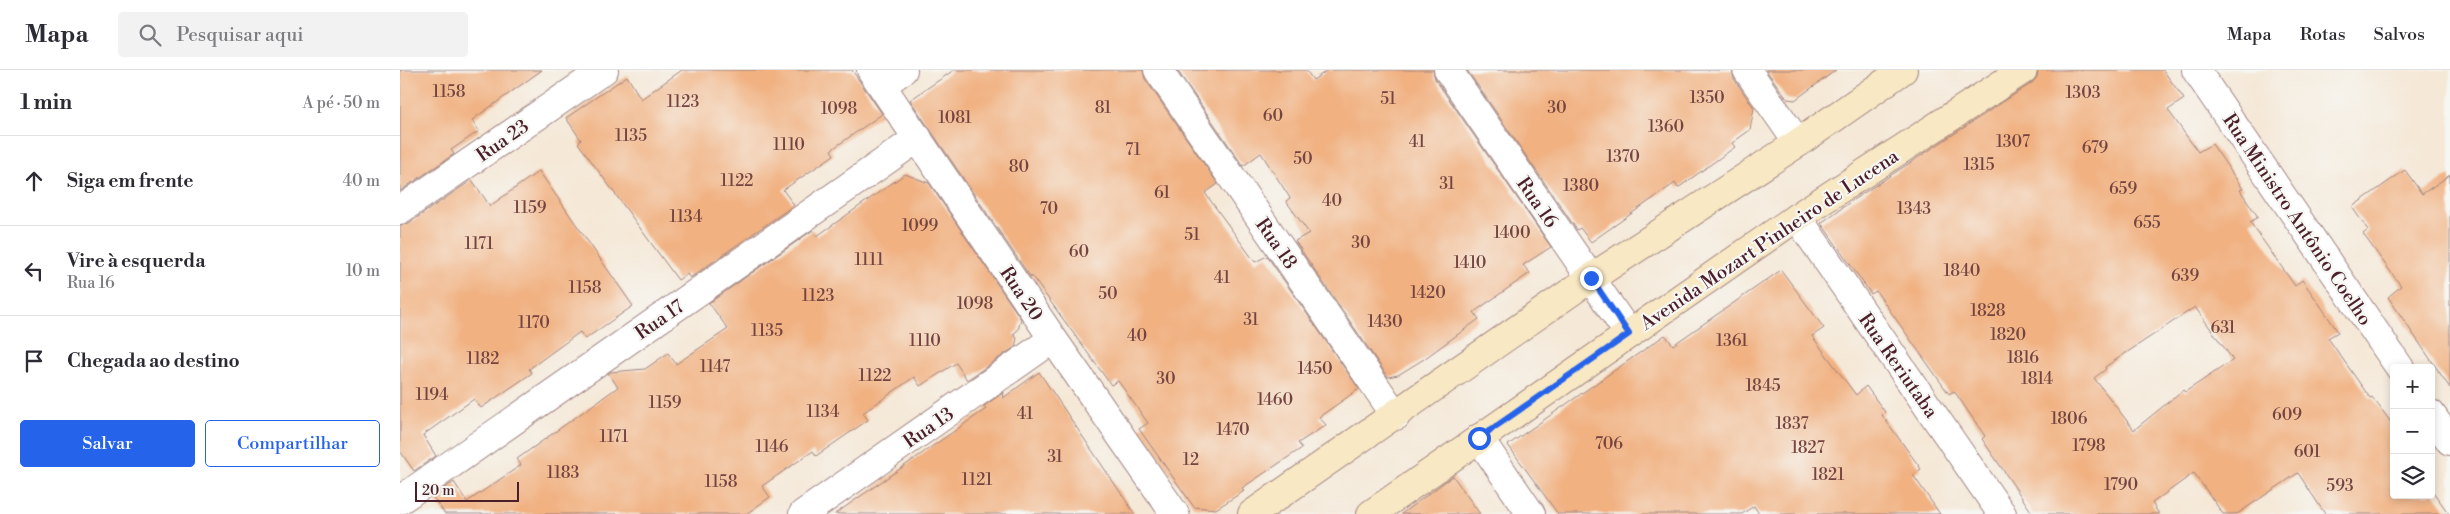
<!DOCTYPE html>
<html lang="pt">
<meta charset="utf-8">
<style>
:root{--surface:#fff;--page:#f2f2f3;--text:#2b2b33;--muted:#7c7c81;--line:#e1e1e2;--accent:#2563eb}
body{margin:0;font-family:"Libre Bodoni",serif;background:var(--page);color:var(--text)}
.controls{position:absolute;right:15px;bottom:15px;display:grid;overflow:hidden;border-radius:5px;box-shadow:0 2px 8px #0003}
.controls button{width:45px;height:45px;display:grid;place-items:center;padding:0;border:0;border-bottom:1px solid var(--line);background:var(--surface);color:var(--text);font:25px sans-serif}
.scale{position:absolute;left:15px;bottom:12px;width:104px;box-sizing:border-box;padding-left:5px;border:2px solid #4a1f2b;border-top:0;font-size:14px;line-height:18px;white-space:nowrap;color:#4a1f2b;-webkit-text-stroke:4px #f6f6f2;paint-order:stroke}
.stop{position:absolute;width:15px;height:15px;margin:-11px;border:4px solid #2563eb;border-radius:50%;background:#fff}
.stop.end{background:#2563eb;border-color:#fff;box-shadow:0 1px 5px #0008}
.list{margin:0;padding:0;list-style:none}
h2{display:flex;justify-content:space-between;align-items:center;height:65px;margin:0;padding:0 20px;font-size:21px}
h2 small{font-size:16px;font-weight:400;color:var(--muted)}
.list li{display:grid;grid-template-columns:32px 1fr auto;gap:15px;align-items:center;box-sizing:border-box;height:90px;padding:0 20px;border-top:1px solid var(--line)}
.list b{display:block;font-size:19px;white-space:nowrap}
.list p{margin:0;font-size:16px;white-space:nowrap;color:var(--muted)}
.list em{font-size:16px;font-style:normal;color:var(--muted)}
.actions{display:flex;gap:10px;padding:15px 20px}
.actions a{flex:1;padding:11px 0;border:1px solid var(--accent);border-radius:5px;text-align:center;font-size:18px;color:var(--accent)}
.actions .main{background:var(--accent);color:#fff}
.icon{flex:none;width:28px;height:28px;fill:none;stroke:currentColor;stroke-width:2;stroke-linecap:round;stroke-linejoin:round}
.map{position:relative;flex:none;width:2050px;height:444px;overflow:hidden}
header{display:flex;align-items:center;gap:30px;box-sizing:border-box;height:70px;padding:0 25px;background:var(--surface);border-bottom:1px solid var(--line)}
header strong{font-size:24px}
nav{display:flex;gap:28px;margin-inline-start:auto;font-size:18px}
.search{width:350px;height:45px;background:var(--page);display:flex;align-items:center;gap:12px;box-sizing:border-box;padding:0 18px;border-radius:5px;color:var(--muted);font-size:19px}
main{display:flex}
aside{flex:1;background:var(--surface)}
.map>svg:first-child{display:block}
</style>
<header>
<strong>Mapa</strong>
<div class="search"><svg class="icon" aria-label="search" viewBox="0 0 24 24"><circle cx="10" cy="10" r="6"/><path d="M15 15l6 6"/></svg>Pesquisar aqui</div>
<nav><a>Mapa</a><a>Rotas</a><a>Salvos</a></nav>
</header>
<main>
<aside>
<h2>1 min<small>A pé · 50 m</small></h2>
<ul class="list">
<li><svg class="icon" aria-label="ahead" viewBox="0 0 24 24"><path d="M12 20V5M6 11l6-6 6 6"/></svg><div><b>Siga em frente</b></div><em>40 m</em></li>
<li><svg class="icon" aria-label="left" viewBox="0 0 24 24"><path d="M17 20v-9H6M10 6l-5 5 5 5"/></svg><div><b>Vire à esquerda</b><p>Rua 16</p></div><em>10 m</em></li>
<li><svg class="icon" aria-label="arrive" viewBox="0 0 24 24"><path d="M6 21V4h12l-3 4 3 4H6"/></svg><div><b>Chegada ao destino</b></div></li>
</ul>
<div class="actions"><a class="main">Salvar</a><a>Compartilhar</a></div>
</aside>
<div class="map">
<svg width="2050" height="444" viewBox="0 0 2050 444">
<rect width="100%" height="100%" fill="#f6f6f2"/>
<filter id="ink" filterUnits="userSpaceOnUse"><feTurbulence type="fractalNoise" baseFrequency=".02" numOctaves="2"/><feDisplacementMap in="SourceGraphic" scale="10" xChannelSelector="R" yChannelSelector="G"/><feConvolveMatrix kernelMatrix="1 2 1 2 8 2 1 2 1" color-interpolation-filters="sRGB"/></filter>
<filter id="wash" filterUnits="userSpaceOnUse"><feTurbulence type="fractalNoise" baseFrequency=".0096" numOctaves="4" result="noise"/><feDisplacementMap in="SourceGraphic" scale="20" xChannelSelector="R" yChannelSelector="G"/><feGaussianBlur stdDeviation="1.12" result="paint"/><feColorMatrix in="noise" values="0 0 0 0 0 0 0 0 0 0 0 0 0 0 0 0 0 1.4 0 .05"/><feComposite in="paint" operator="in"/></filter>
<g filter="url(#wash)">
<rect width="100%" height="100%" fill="#f5e8d7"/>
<g id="blocks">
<!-- building -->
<path fill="#f1b181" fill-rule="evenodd" d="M0 0H142L72 50 79 61 51 80 54 84 0 121Z
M282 0H452L482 44 431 80 434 85 383 120 394 135 290 208 287 204 278 210 178 73 181 70 166 48 227 6 241 29Z
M554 0H743L745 9 818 114 805 123 855 192 867 186 959 319 919 347 926 355 898 373 902 378 842 418 844 421 816 439 794 437 739 359 748 353 718 311 711 315 631 205V208L510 30Z
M777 0H906L913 10 928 0H1033L1035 9 1151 177 1123 195 1130 203 1074 242 1079 249 1024 289 998 305 988 307 895 171 909 163 886 131 890 128 861 83 843 96Z
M1067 0H1332L1334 9 1354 38 1350 60 1332 73 1335 77 1278 118 1275 113 1191 172 1180 158 1177 160Z
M1366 0H1436L1395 30 1387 29Z
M1638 0H1763L1784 29 1768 40 1798 82 1812 74 1843 119 1840 120 1858 147 1850 152 1895 216 1902 210 1918 232 1938 262 1928 268 1970 328 1972 327 1994 356V425H2031V419L2049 444H1925L1898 403 1837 444H1823L1794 403 1752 433 1759 444H1633L1582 369 1585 366 1554 321 1549 324 1476 221 1471 224 1421 153 1453 130 1632 13 1637 7ZM1795 237 1833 290 1785 322 1783 320 1734 360 1694 308 1706 299 1705 297Z
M2005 100 2022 124 2050 105V318L1988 227 2001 216 1963 164 1968 160 1952 137Z
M139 101 233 236 185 269 180 262 129 299 132 303 81 338 74 329 23 365 36 386 14 401 0 381V155L9 153 72 110 90 136Z
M505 104 529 113 621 249 618 260 613 264 617 268 615 277 567 310 556 293 520 316 514 307 463 343 468 350 416 386 413 381 362 416 370 427 346 444H45L32 426 54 412 67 432 121 395 117 389 218 317 208 303 210 302 245 299 268 283 276 294 328 259 309 233 413 160 417 166Z
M1381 200 1424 258 1412 266 1456 325 1466 316 1485 342 1482 345 1521 399 1513 405 1540 444H1359L1354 436 1342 444H1158L1108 375 1265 265 1273 275Z
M639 302 735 444H435L586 339 584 336 604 322 603 328Z
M1053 406 1080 444H1001L1042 414Z"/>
</g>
</g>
<g filter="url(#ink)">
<use href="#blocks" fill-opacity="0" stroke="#a08481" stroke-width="1"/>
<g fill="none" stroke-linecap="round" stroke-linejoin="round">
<!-- street casing -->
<g stroke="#a08481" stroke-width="30">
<path id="street" d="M471 0 653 269 775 444
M758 0 996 346
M1048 0 1229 264
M1347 0 1398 73
M1796 0 2000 298
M482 15 503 0
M0 140 204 0
M1397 147 1602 444
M2031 344 2050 371
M1079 368 1131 444
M0 430 518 68
M403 444 653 269"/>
</g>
<!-- secondary casing -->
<g stroke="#a08481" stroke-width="30">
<path id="secondary" d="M852 444 1191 208 1398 73 1503 0
M971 444 1397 147 1623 0"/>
</g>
<!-- street -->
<use href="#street" stroke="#fff" stroke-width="28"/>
<!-- secondary -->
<use href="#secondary" stroke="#f8e8c3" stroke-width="28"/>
</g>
</g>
<g fill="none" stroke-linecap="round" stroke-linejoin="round" filter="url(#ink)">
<!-- route -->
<path stroke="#2563eb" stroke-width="6" d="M1079 368 1229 264 1191 208"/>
</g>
<g text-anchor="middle" stroke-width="4.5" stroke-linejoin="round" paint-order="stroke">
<!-- number labels -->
<g font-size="16" fill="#744440">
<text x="49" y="27">1158</text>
<text x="1683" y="28">1303</text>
<text x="1307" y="33">1350</text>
<text x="988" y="34">51</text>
<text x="283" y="37">1123</text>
<text x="703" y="43">81</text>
<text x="1157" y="43">30</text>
<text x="439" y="44">1098</text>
<text x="873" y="51">60</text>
<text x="555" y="53">1081</text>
<text x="1266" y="62">1360</text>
<text x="231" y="71">1135</text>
<text x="1017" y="77">41</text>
<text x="1613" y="77">1307</text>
<text x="389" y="80">1110</text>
<text x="1695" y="83">679</text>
<text x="733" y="85">71</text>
<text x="1223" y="92">1370</text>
<text x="903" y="94">50</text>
<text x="1579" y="100">1315</text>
<text x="619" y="102">80</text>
<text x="337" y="116">1122</text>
<text x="1047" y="119">31</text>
<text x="1181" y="121">1380</text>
<text x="1723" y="124">659</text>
<text x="762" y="128">61</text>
<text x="932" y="136">40</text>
<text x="130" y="143">1159</text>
<text x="649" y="144">70</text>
<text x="1514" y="144">1343</text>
<text x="286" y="152">1134</text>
<text x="1747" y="158">655</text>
<text x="520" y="161">1099</text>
<text x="1112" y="168">1400</text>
<text x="792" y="170">51</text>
<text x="961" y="178">30</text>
<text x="79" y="179">1171</text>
<text x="679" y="187">60</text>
<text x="469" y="195">1111</text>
<text x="1070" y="198">1410</text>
<text x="1562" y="206">1840</text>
<text x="1785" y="211">639</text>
<text x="822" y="213">41</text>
<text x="185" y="223">1158</text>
<text x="1028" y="228">1420</text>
<text x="708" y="229">50</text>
<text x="418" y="231">1123</text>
<text x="575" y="239">1098</text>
<text x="1588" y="246">1828</text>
<text x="851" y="255">31</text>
<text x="985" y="257">1430</text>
<text x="134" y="258">1170</text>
<text x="1823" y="263">631</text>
<text x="367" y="266">1135</text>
<text x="1608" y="270">1820</text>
<text x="737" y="271">40</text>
<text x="525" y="276">1110</text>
<text x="1332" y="276">1361</text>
<text x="1623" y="293">1816</text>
<text x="83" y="294">1182</text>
<text x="315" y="302">1147</text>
<text x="915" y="304">1450</text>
<text x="475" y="311">1122</text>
<text x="766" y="314">30</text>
<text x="1637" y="314">1814</text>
<text x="1363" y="321">1845</text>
<text x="32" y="330">1194</text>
<text x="875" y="335">1460</text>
<text x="265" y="338">1159</text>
<text x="423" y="347">1134</text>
<text x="625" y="349">41</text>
<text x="1887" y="350">609</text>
<text x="1669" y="354">1806</text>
<text x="1392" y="359">1837</text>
<text x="833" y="365">1470</text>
<text x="214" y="372">1171</text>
<text x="1209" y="379">706</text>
<text x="1689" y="381">1798</text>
<text x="372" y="382">1146</text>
<text x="1408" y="383">1827</text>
<text x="1907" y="387">601</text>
<text x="655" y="392">31</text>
<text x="791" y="395">12</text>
<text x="163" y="408">1183</text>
<text x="1428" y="410">1821</text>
<text x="577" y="415">1121</text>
<text x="321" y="417">1158</text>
<text x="1721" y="420">1790</text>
<text x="1940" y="421">593</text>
</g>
<!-- street labels -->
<g font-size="19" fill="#4a1f2b" stroke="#f6f6f2">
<text transform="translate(102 70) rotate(-35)" y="7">Rua 23</text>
<text transform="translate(1138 132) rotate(55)" y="7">Rua 16</text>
<text transform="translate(1898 149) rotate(56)" y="7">Rua Ministro Antônio Coelho</text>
<text transform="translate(1369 169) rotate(-34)" y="7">Avenida Mozart Pinheiro de Lucena</text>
<text transform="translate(877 173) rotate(55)" y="7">Rua 18</text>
<text transform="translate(622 223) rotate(56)" y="7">Rua 20</text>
<text transform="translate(259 249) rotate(-35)" y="7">Rua 17</text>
<text transform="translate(1499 295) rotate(55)" y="7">Rua Reriutaba</text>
<text transform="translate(528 357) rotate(-35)" y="7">Rua 13</text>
</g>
</g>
</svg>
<div class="controls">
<button>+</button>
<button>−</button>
<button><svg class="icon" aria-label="layers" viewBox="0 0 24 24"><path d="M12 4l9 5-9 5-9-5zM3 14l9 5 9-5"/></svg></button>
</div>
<div class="scale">20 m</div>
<div class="stop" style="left:1079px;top:368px"></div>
<div class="stop end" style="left:1191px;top:208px"></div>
</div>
</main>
